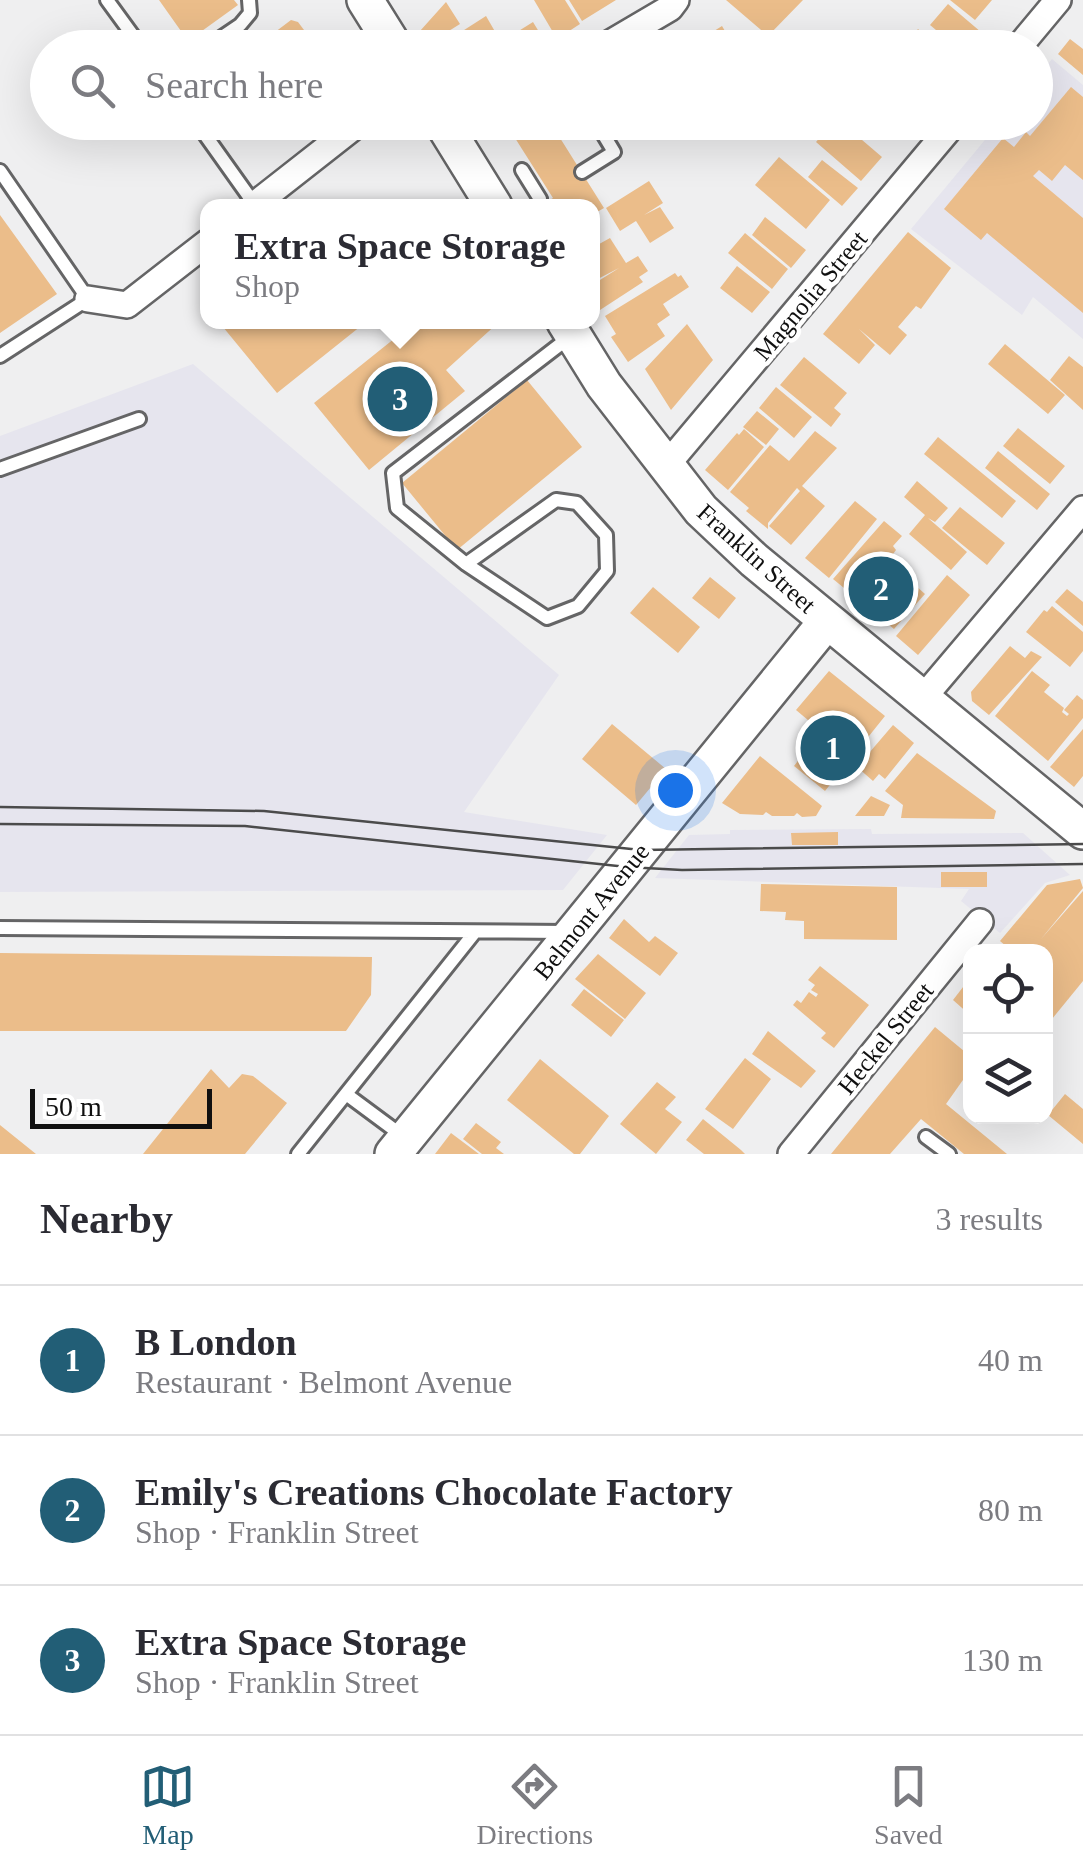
<!DOCTYPE html>
<meta charset="utf-8">
<style>
:root{--surface:#fff;--page:#f2f2f3;--text:#2b2b33;--muted:#7c7c81;--line:#e1e1e2;--accent:#225e76}
body{margin:0;font-family:Georgia,serif;background:var(--page);color:var(--text)}
.controls{position:absolute;right:30px;bottom:30px;display:grid;overflow:hidden;border-radius:20px;box-shadow:0 10px 40px #0002}
.controls button{width:90px;height:90px;display:grid;place-items:center;padding:0;border:0;border-bottom:2px solid var(--line);background:var(--surface);color:var(--text);font:50px sans-serif}
.scale{position:absolute;left:30px;bottom:25px;width:182px;box-sizing:border-box;padding-left:10px;border:5px solid #101010;border-top:0;font-size:28px;line-height:35px;white-space:nowrap;color:#101010;-webkit-text-stroke:8px #fff;paint-order:stroke}
.you{position:absolute;left:675px;top:790px;width:35px;height:35px;margin:-25px;border:8px solid #fff;border-radius:50%;background:#1a73e8;box-shadow:0 0 0 15px #1a73e833}
.badge{display:grid;place-items:center;width:65px;height:65px;border-radius:50%;background:var(--accent);color:#fff;font-size:32px;font-weight:700}
.pin{position:absolute;translate:-50% -50%;border:5px solid #fff;box-shadow:0 2px 10px #0006}
.popup{position:absolute;left:200px;top:199px;width:400px;height:130px;box-sizing:border-box;display:grid;place-content:center;border-radius:20px;background:var(--surface);filter:drop-shadow(0 2px 8px #0005);font-size:32px;white-space:nowrap;color:var(--muted)}
.popup b{font-size:38px;color:var(--text)}
.popup::after{content:'';position:absolute;left:50%;top:100%;margin-left:-20px;border:20px solid transparent;border-top-color:var(--surface)}
.list{margin:0;padding:0;list-style:none}
h2{display:flex;justify-content:space-between;align-items:center;height:130px;margin:0;padding:0 40px;font-size:42px}
h2 small{font-size:32px;font-weight:400;color:var(--muted)}
.list li{display:grid;grid-template-columns:65px 1fr auto;gap:30px;align-items:center;box-sizing:border-box;height:150px;padding:0 40px;border-top:2px solid var(--line)}
.list b{display:block;font-size:38px;white-space:nowrap}
.list p{margin:0;font-size:32px;white-space:nowrap;color:var(--muted)}
.list em{font-size:32px;font-style:normal;color:var(--muted)}
.icon{flex:none;width:55px;height:55px;fill:none;stroke:currentColor;stroke-width:2;stroke-linecap:round;stroke-linejoin:round}
.map{position:relative;flex:none;width:1083px;height:1154px;overflow:hidden}
.search{position:absolute;background:var(--surface);box-shadow:0 10px 40px #0002;left:30px;right:30px;top:30px;height:110px;display:flex;align-items:center;gap:25px;box-sizing:border-box;padding:0 35px;border-radius:55px;color:var(--muted);font-size:38px}
.sheet{height:580px;background:var(--surface)}
nav{display:flex;justify-content:space-around;align-items:center;box-sizing:border-box;height:140px;border-top:2px solid var(--line);background:var(--surface);font-size:28px;color:var(--muted)}
nav a{display:grid;justify-items:center;gap:5px}
nav .on{color:var(--accent)}
.map>svg:first-child{display:block}
</style>
<div class="map">
<svg width="1083" height="1154" viewBox="0 0 1083 1154">
<rect width="100%" height="100%" fill="#efeff0"/>
<!-- built -->
<path fill="#e6e5ee" d="M1052 59 1083 85V339L1033 297 1022 315 911 229 999 123 1036 122V78Z
M193 364 559 675 464 812 607 835 563 890 0 892V436Z
M871 829 872 834 1023 833 1070 875 1045 883 1000 933 961 901 969 889 655 878 689 835 730 834V830Z"/>
<!-- building -->
<path fill="#ebbd8a" d="M159 0H234L238 5 188 41Z
M534 0H565L580 24 557 39Z
M569 0H616L582 21Z
M726 0H803L768 36Z
M950 0H992L975 20Z
M446 2 460 24 428 44 420 31Z
M948 4 988 38 979 48H914L907 42 918 29 928 38 936 30 930 25Z
M486 16 497 35 484 48H436Z
M291 20 298 22 304 30 303 36 295 42 299 48H254Z
M533 22 547 45 516 48 509 37Z
M722 26 735 48H697L695 43Z
M1070 39 1083 49V75L1058 54Z
M1071 87 1083 97V180L1065 165 1052 181 1039 170 1033 176 1083 218V313L987 233 981 240 944 209 1003 138 1014 147 1026 132 1030 136Z
M540 122H550L604 208 592 215V206H540L553 198 515 138Z
M650 122H686L660 138Z
M833 122H841L882 157 861 181 816 142Z
M779 157 830 200 806 229 755 185Z
M822 160 858 188 842 206 808 177Z
M649 181 663 203 644 215 660 207 674 228 650 243 636 221 620 231 606 208Z
M0 215 57 294 0 333Z
M765 217 806 250 791 268 752 235Z
M908 232 951 268 921 309 916 306 898 327 907 335 890 355 859 329 875 345 859 364 823 334Z
M745 233 788 269 772 289 728 253Z
M610 238 626 263 638 256 648 271 639 277 643 282 600 310 592 298V285L619 268 592 282V248Z
M737 266 770 292 752 313 720 288Z
M675 273 678 277 681 275 689 287 663 304 670 315 657 324 665 336 628 362 611 337 616 334 605 316Z
M230 322H366L277 393 223 327Z
M415 322H499L446 370 465 391 369 470 314 403Z
M687 324 713 360 671 410 645 369Z
M1005 344 1065 395 1048 414 988 364Z
M1069 356 1083 367V410L1050 380Z
M804 357 847 393 834 408 841 414 831 427 780 385Z
M527 380 582 447 457 550 402 483Z
M776 387 812 417 794 438 759 408Z
M757 411 779 429 766 445 743 427Z
M1018 428 1065 466 1050 484 1003 446Z
M744 429 764 447 728 490 705 470 737 433 739 435Z
M815 431 837 448 802 486 825 506 791 545 769 526 800 491 797 488 768 523V529L746 511 749 508 730 492 770 445 789 461Z
M938 437 1016 501 1002 518 924 454Z
M998 451 1050 494 1037 510 985 468Z
M917 481 948 508 935 522 928 518 967 552 951 570 909 534 925 515 904 497Z
M855 501 877 519 829 578 805 558Z
M960 507 1005 543 987 565 942 528Z
M884 521 902 536 893 546 896 550 888 561 925 594 894 629 833 579Z
M947 575 970 595 918 655 896 636Z
M710 577 736 598 719 619 692 598Z
M653 587 700 627 678 653 630 613Z
M1067 589 1083 602V626L1055 602Z
M1052 606 1083 632V651L1070 667 1026 632 1044 610 1047 612Z
M1010 646 1025 658 1031 651 1042 657 989 715 972 701 971 692Z
M829 671 885 716 825 791 794 766 821 731 796 710Z
M1032 671 1050 685 1044 692 1064 708 1062 712 1067 716 1069 714 1064 710 1077 695 1083 700V718L1048 761 995 716Z
M612 724 666 769 636 805 582 759Z
M893 725 914 743 885 779 879 774 873 781 857 767Z
M1083 729V776L1074 787 1050 767Z
M917 753 996 811 994 819 901 818 903 805 885 791Z
M760 756 822 806 816 816 802 817 797 813 794 816H772L766 812 763 815 740 814 722 803Z
M871 796 890 805 884 816H855Z
M838 832V845H792L791 833Z
M941 872H987V887H941Z
M1080 879 1083 888 1041 939 1083 891V981L1052 1019 1046 1014V952H1013L1000 941 1047 885Z
M761 884 897 887V940L804 939V921L785 920 786 912 760 911Z
M624 919 649 942 655 936 678 953 660 976 609 938Z
M0 953 372 957 371 995 346 1031H0Z
M598 954 646 993 625 1019 575 979Z
M820 966 869 1005 834 1048 821 1038 826 1033 793 1005 797 1000 801 1003 809 992 816 997 818 994 811 990 815 985 808 980Z
M970 978V1015L953 1000Z
M584 989 624 1020 611 1037 571 1005Z
M935 1027 970 1056V1070L946 1104 1007 1154H964L921 1119 890 1154H831Z
M768 1031 816 1071 801 1088 752 1054Z
M745 1058 771 1079 733 1129 705 1109Z
M540 1059 609 1116 580 1154H574L507 1100Z
M211 1069 229 1088 242 1074 253 1076 287 1103 245 1154H143Z
M657 1082 676 1097 665 1109 682 1122 656 1154 620 1124Z
M1065 1094 1083 1109V1144L1048 1115Z
M703 1119 741 1150 745 1154H704L686 1140Z
M476 1123 501 1142 496 1148 504 1154H482L463 1139Z
M0 1125 36 1154H0Z
M451 1133 479 1154H435Z"/>
<g fill="none" stroke-linecap="round" stroke-linejoin="round">
<!-- lane casing -->
<g stroke="#656566" stroke-width="18">
<path id="lane" d="M107 0 142 48
M206 48 240 25 250 13 249 0
M196 122 255 205
M522 170 540 199
M0 171 88 299 0 356
M582 172 614 152 596 122
M0 469 139 419
M466 564 556 500 577 503 606 535 607 571 578 606 547 618 466 564 397 508 393 473 571 336
M0 928 567 932
M346 1094 404 1137
M926 1137 949 1154
M298 1154 475 932"/>
</g>
<!-- street casing -->
<g stroke="#656566" stroke-width="30">
<path id="street" d="M602 48 670 8 676 0
M1018 48 1058 0
M253 206 360 122
M88 299 127 305 208 242
M665 467 955 122
M922 699 1083 509
M791 1154 980 922"/>
</g>
<!-- secondary casing -->
<g stroke="#656566" stroke-width="40">
<path id="secondary" d="M365 0 395 48
M442 122 494 206
M565 322 604 385 701 510 754 560 1083 831
M393 1154 827 621"/>
</g>
<!-- lane -->
<use href="#lane" stroke="#fff" stroke-width="12"/>
<!-- street -->
<use href="#street" stroke="#fff" stroke-width="25"/>
<!-- secondary -->
<use href="#secondary" stroke="#fff" stroke-width="35"/>
<!-- tram -->
<path stroke="#4b4b4b" stroke-width="2.5" d="M0 807 264 811 641 850 1083 844
M0 824 245 826 627 867 682 870 1083 864"/>
</g>
<g text-anchor="middle" stroke-width="9" stroke-linejoin="round" paint-order="stroke">
<!-- street labels -->
<g font-size="25" fill="#101010" stroke="#fff">
<text transform="translate(810 295) rotate(-50)" y="9">Magnolia Street</text>
<text transform="translate(757 558) rotate(42)" y="9">Franklin Street</text>
<text transform="translate(591 911) rotate(-51)" y="9">Belmont Avenue</text>
<text transform="translate(885 1038) rotate(-51)" y="9">Heckel Street</text>
</g>
</g>
</svg>
<div class="controls">
<button><svg class="icon" aria-label="locate" viewBox="0 0 24 24"><circle cx="12" cy="12" r="6"/><path d="M12 2v4M12 18v4M2 12h4M18 12h4"/></svg></button>
<button><svg class="icon" aria-label="layers" viewBox="0 0 24 24"><path d="M12 4l9 5-9 5-9-5zM3 14l9 5 9-5"/></svg></button>
</div>
<div class="scale">50 m</div>
<div class="you"></div>
<div class="pin badge" style="left:833px;top:748px">1</div>
<div class="pin badge" style="left:881px;top:589px">2</div>
<div class="pin badge" style="left:400px;top:399px">3</div>
<div class="popup"><b>Extra Space Storage</b>Shop</div>
<div class="search"><svg class="icon" aria-label="search" viewBox="0 0 24 24"><circle cx="10" cy="10" r="6"/><path d="M15 15l6 6"/></svg>Search here</div>
</div>
<section class="sheet">
<h2>Nearby<small>3 results</small></h2>
<ul class="list">
<li><span class="badge">1</span><div><b>B London</b><p>Restaurant · Belmont Avenue</p></div><em>40 m</em></li>
<li><span class="badge">2</span><div><b>Emily's Creations Chocolate Factory</b><p>Shop · Franklin Street</p></div><em>80 m</em></li>
<li><span class="badge">3</span><div><b>Extra Space Storage</b><p>Shop · Franklin Street</p></div><em>130 m</em></li>
</ul>
</section>
<nav>
<a class="on"><svg class="icon" aria-label="map" viewBox="0 0 24 24"><path d="M3 6l6-2 6 2 6-2v14l-6 2-6-2-6 2zM9 4v14M15 6v14"/></svg>Map</a>
<a><svg class="icon" aria-label="directions" viewBox="0 0 24 24"><path d="M12 3l9 9-9 9-9-9zM9 14v-3h6M13 9l2 2-2 2"/></svg>Directions</a>
<a><svg class="icon" aria-label="saved" viewBox="0 0 24 24"><path d="M7 4h10v16l-5-4-5 4z"/></svg>Saved</a>
</nav>
